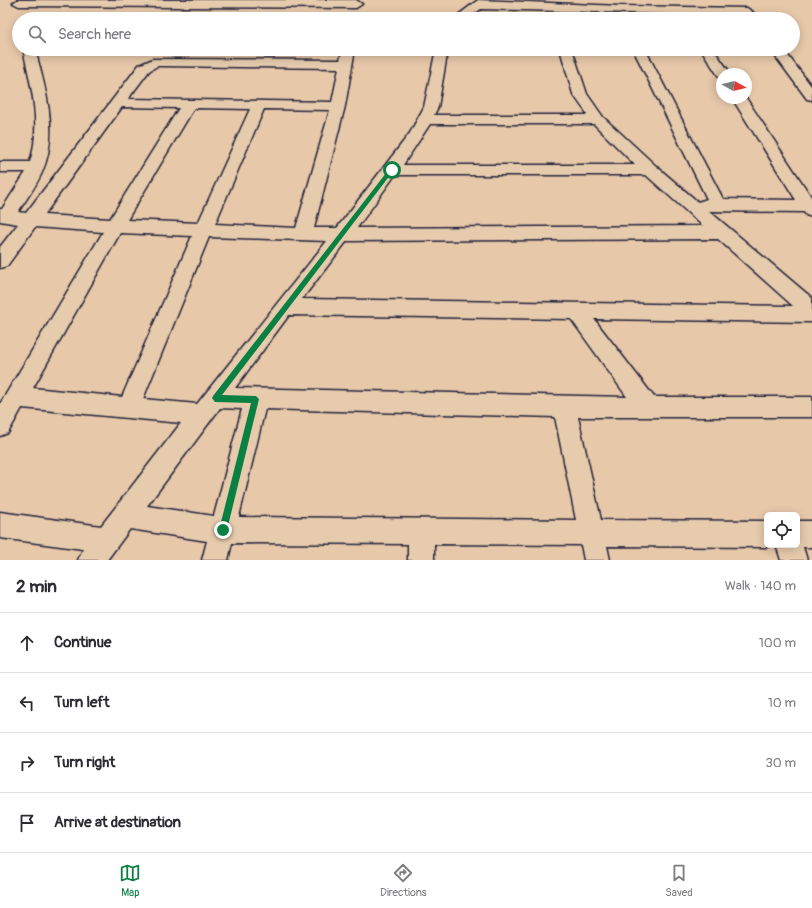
<!DOCTYPE html>
<meta charset="utf-8">
<style>
:root{--surface:#fff;--page:#f2f2f3;--text:#2b2b33;--muted:#7c7c81;--line:#e1e1e2;--accent:#0b8043}
body{margin:0;font-family:Pangolin,sans-serif;background:var(--page);color:var(--text)}
.controls{position:absolute;right:12px;bottom:12px;display:grid;overflow:hidden;border-radius:6px;box-shadow:0 2px 10px #0003}
.controls button{width:36px;height:36px;display:grid;place-items:center;padding:0;border:0;border-bottom:1px solid var(--line);background:var(--surface);color:var(--text);font:20px sans-serif}
.compass{position:absolute;left:716px;top:68px;width:36px;height:36px;border-radius:50%;background:var(--surface);box-shadow:0 2px 10px #0003;rotate:98deg}
.stop{position:absolute;width:12px;height:12px;margin:-9px;border:3px solid #0b8043;border-radius:50%;background:#fff}
.stop.end{background:#0b8043;border-color:#fff;box-shadow:0 1px 4px #0008}
.list{margin:0;padding:0;list-style:none}
h2{display:flex;justify-content:space-between;align-items:center;height:52px;margin:0;padding:0 16px;font-size:17px}
h2 small{font-size:13px;font-weight:400;color:var(--muted)}
.list li{display:grid;grid-template-columns:26px 1fr auto;gap:12px;align-items:center;box-sizing:border-box;height:60px;padding:0 16px;border-top:1px solid var(--line)}
.list b{display:block;font-size:15px;white-space:nowrap}
.list em{font-size:13px;font-style:normal;color:var(--muted)}
.icon{flex:none;width:22px;height:22px;fill:none;stroke:currentColor;stroke-width:2;stroke-linecap:round;stroke-linejoin:round}
.map{position:relative;flex:none;width:812px;height:560px;overflow:hidden}
.search{position:absolute;background:var(--surface);box-shadow:0 2px 10px #0003;left:12px;right:12px;top:12px;height:44px;display:flex;align-items:center;gap:10px;box-sizing:border-box;padding:0 14px;border-radius:22px;color:var(--muted);font-size:15px}
.sheet{height:292px;background:var(--surface)}
nav{display:flex;justify-content:space-around;align-items:center;box-sizing:border-box;height:56px;border-top:1px solid var(--line);background:var(--surface);font-size:11px;color:var(--muted)}
nav a{display:grid;justify-items:center;gap:2px}
nav .on{color:var(--accent)}
.map>svg:first-child{display:block}
</style>
<div class="map">
<svg width="812" height="560" viewBox="0 0 812 560">
<rect width="100%" height="100%" fill="#e7c8a9"/>
<filter id="ink" filterUnits="userSpaceOnUse"><feTurbulence type="fractalNoise" baseFrequency=".025" numOctaves="2"/><feDisplacementMap in="SourceGraphic" scale="8" xChannelSelector="R" yChannelSelector="G"/><feConvolveMatrix kernelMatrix="1 2 1 2 8 2 1 2 1" color-interpolation-filters="sRGB"/></filter>
<g filter="url(#ink)">
<g fill="none" stroke-linecap="round" stroke-linejoin="round">
<!-- minor casing -->
<g stroke="#22223b" stroke-width="3">
<path id="minor" d="M17 0H356L362 4 356 8 19 6 13 3Z
M478 0 620 6 747 8 753 12 747 16 481 9 467 19H453Z
M23 49H35C45 87 59 131 43 170 37 185 27 198 18 212L26 213 139 65 153 59 340 60 343 49H355L345 106 314 228H337L410 133 424 107 436 49H448L438 107 434 115H588L573 94 560 49H572L587 94 603 117 656 166 698 202 707 199 633 49H645L723 199 796 200 732 98H746L812 198V217L806 215 804 212 709 211 812 298V322L594 319 654 397H812V417H578L601 520 767 521V545H772L767 547 607 546 610 560H584L581 545 434 544V560H408V544L232 543 228 560H202L207 541 130 529 107 560H78L83 549 0 538V512L101 526 181 423 22 408 8 433 0 436V404L103 232 35 227 7 266 0 268V247L18 224 0 221V209H2L26 172H0V162H30C42 124 31 86 23 49ZM157 66H160L339 68 332 102 128 99 149 71ZM122 107 179 108 110 219 44 215ZM194 108 250 109 198 223 127 220ZM264 109 330 110 296 228 215 224ZM430 124H594L635 165H403ZM395 175H646L703 226 357 228ZM120 233 192 236 122 397 33 388ZM209 237 327 241 197 404 143 399ZM718 239 793 306 302 299 347 241ZM289 315 571 319 627 397 235 388ZM220 408 242 409 214 516 147 506ZM265 409 555 417 576 520 239 517Z
M701 49H713L731 74H722V78L719 77Z
M770 49H783L812 87V100L807 99Z
M797 521H812V547H803L807 560H781L776 545H797Z"/>
</g>
<!-- minor -->
<use href="#minor" fill="#e6cbad" fill-rule="evenodd"/>
</g>
</g>
<!-- route -->
<path fill="#0b8043" d="M390 168 394 170 222 395 256 396 259 399 227 530 226 533H220L219 530 251 403 215 402 212 398 213 396Z"/>
</svg>
<div class="controls">
<button><svg class="icon" aria-label="locate" viewBox="0 0 24 24"><circle cx="12" cy="12" r="6"/><path d="M12 2v4M12 18v4M2 12h4M18 12h4"/></svg></button>
</div>
<svg class="compass" viewBox="-18 -18 36 36"><path d="M0-13l5 13h-10z" fill="#e53935"/><path d="M0 13l5-13h-10z" fill="#7c7c81"/></svg>
<div class="stop" style="left:392px;top:170px"></div>
<div class="stop end" style="left:223px;top:530px"></div>
<div class="search"><svg class="icon" aria-label="search" viewBox="0 0 24 24"><circle cx="10" cy="10" r="6"/><path d="M15 15l6 6"/></svg>Search here</div>
</div>
<section class="sheet">
<h2>2 min<small>Walk · 140 m</small></h2>
<ul class="list">
<li><svg class="icon" aria-label="ahead" viewBox="0 0 24 24"><path d="M12 20V5M6 11l6-6 6 6"/></svg><div><b>Continue</b></div><em>100 m</em></li>
<li><svg class="icon" aria-label="left" viewBox="0 0 24 24"><path d="M17 20v-9H6M10 6l-5 5 5 5"/></svg><div><b>Turn left</b></div><em>10 m</em></li>
<li><svg class="icon" aria-label="right" viewBox="0 0 24 24"><path d="M7 20v-9h11M14 6l5 5-5 5"/></svg><div><b>Turn right</b></div><em>30 m</em></li>
<li><svg class="icon" aria-label="arrive" viewBox="0 0 24 24"><path d="M6 21V4h12l-3 4 3 4H6"/></svg><div><b>Arrive at destination</b></div></li>
</ul>
</section>
<nav>
<a class="on"><svg class="icon" aria-label="map" viewBox="0 0 24 24"><path d="M3 6l6-2 6 2 6-2v14l-6 2-6-2-6 2zM9 4v14M15 6v14"/></svg>Map</a>
<a><svg class="icon" aria-label="directions" viewBox="0 0 24 24"><path d="M12 3l9 9-9 9-9-9zM9 14v-3h6M13 9l2 2-2 2"/></svg>Directions</a>
<a><svg class="icon" aria-label="saved" viewBox="0 0 24 24"><path d="M7 4h10v16l-5-4-5 4z"/></svg>Saved</a>
</nav>
